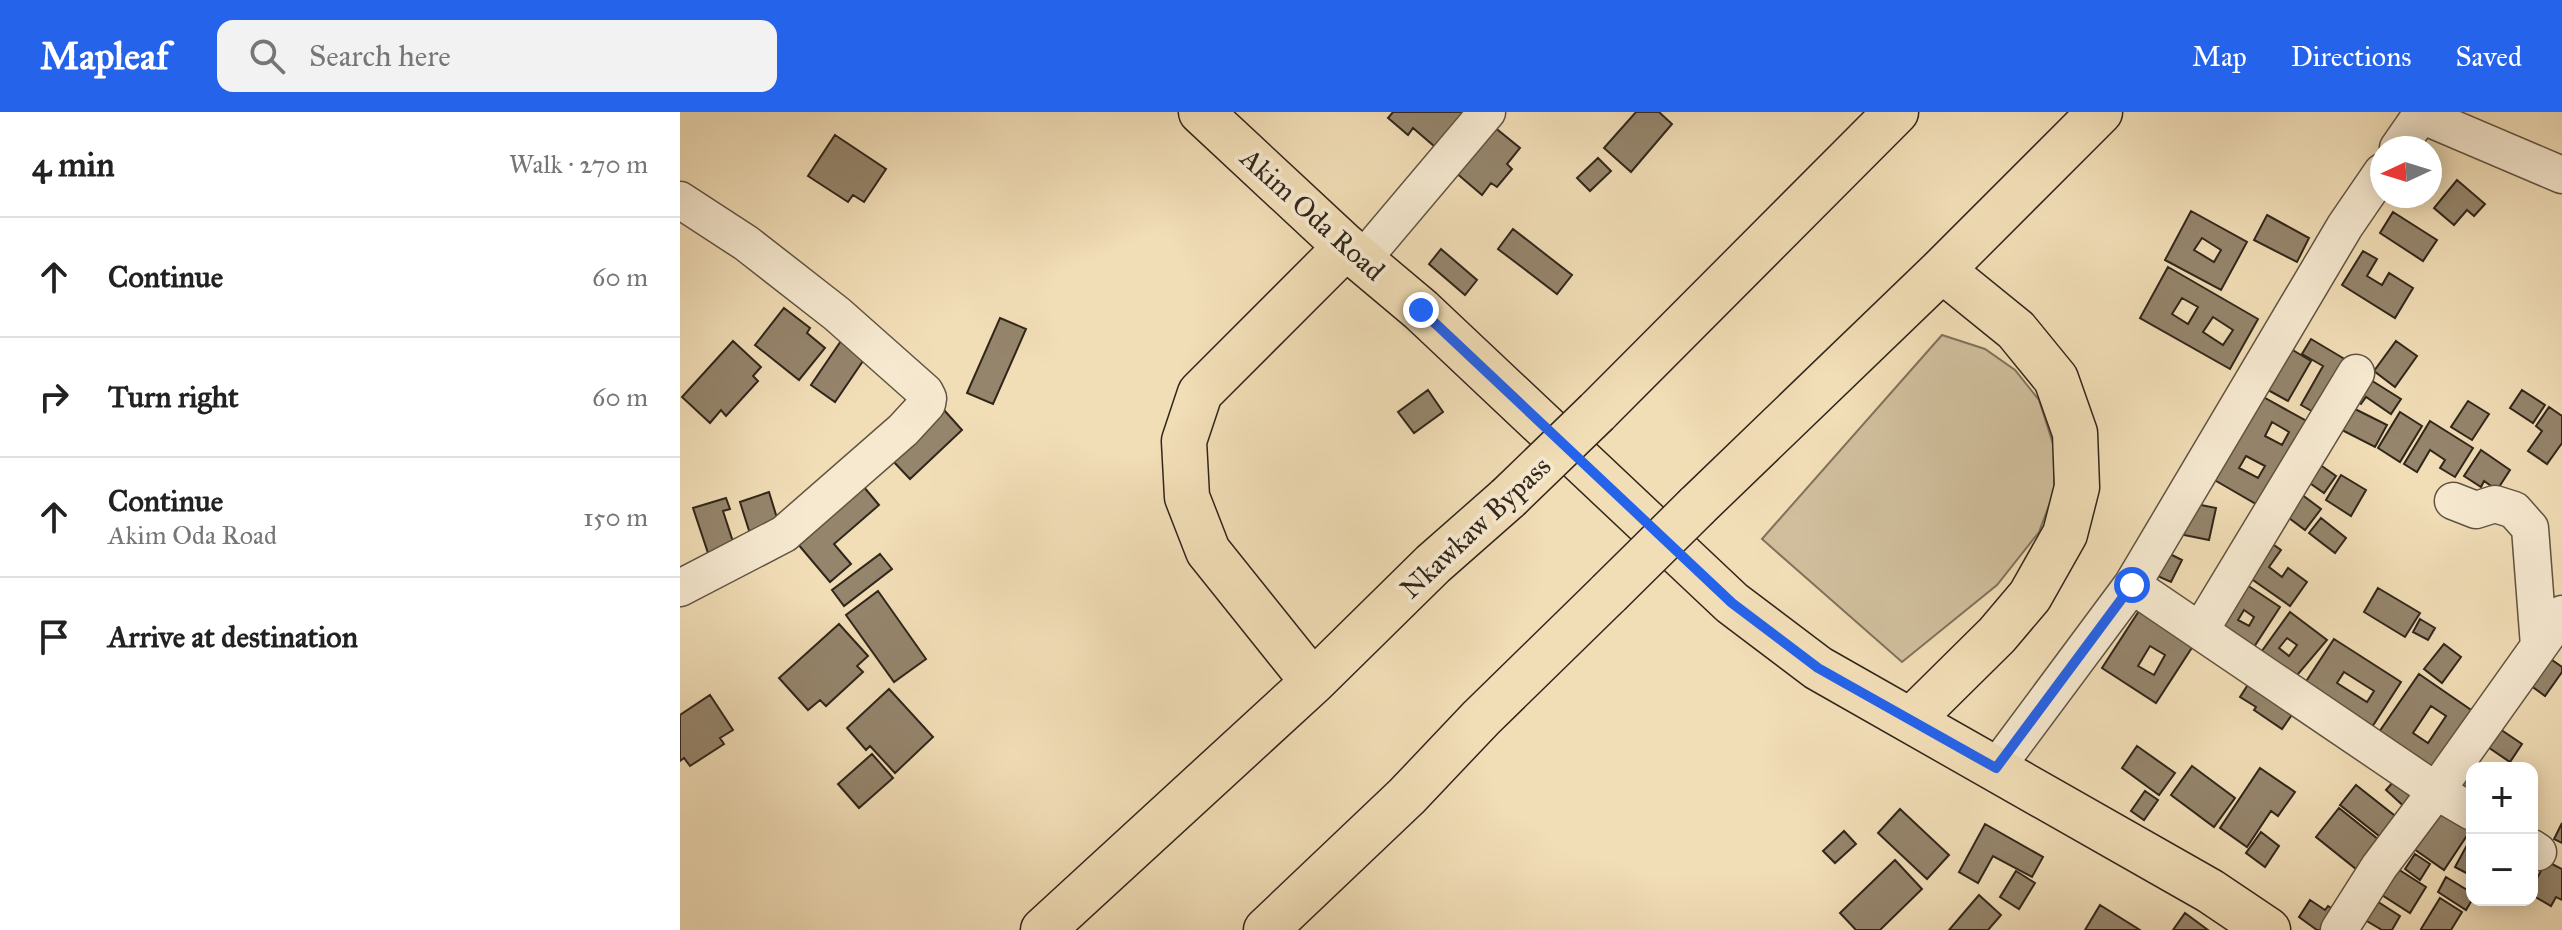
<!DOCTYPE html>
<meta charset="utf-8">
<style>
:root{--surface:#fff;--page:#f2f2f2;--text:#222;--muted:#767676;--line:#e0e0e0;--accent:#2563eb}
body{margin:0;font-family:"IM FELL Great Primer",serif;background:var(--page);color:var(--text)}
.controls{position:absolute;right:24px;bottom:24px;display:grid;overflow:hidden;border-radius:16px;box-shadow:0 4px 20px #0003}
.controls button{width:72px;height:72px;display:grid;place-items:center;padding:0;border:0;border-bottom:2px solid var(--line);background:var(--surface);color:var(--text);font:40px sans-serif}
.compass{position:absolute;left:1690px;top:24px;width:72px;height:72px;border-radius:50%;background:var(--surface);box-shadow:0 4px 20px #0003;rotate:266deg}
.stop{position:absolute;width:24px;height:24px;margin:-18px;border:6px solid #2563eb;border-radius:50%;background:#fff}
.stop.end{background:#2563eb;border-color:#fff;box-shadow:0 2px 8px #0008}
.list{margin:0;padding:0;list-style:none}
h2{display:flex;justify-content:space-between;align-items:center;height:104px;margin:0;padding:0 32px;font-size:34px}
h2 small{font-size:26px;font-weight:400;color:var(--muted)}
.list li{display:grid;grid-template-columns:52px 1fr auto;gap:24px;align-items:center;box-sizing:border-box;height:120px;padding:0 32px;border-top:2px solid var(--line)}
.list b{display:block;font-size:30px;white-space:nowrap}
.list p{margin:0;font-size:26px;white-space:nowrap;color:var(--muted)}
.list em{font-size:26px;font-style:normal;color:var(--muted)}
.icon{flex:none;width:44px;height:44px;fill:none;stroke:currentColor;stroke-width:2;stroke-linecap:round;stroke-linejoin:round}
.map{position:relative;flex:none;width:1882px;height:818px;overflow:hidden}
header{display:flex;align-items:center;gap:48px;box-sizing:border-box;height:112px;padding:0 40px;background:var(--accent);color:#fff}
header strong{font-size:38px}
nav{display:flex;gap:44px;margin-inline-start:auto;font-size:28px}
.search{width:560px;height:72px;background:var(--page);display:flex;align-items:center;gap:20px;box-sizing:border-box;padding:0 28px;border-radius:16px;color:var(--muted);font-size:30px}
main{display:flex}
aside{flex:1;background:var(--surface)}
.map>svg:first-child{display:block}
</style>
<header>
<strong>Mapleaf</strong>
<div class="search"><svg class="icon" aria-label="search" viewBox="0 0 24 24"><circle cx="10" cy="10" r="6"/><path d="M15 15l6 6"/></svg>Search here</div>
<nav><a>Map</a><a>Directions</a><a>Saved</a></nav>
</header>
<main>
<aside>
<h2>4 min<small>Walk · 270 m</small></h2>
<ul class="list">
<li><svg class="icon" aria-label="ahead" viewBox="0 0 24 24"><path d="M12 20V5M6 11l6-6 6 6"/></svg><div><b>Continue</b></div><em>60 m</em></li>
<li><svg class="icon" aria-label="right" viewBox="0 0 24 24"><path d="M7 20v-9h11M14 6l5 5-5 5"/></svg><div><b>Turn right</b></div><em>60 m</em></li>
<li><svg class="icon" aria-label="ahead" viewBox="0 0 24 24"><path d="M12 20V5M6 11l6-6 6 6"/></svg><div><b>Continue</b><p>Akim Oda Road</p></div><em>150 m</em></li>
<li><svg class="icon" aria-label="arrive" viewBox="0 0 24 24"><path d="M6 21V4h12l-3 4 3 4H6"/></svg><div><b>Arrive at destination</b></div></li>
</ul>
</aside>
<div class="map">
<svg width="1882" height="818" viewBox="0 0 1882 818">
<rect width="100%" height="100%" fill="#f1ddb6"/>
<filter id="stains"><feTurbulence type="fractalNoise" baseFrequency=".0025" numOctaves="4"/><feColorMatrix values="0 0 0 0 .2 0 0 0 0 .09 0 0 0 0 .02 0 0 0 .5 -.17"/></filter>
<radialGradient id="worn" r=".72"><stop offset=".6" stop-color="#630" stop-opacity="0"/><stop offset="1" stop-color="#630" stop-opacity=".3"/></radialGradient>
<!-- green -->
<path fill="#d0be9c" stroke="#80725c" stroke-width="2" d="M1262 223 1305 237 1335 258 1359 288 1375 338 1374 380 1359 420 1317 473 1222 550 1082 427Z"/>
<!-- building -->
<path fill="#95856c" stroke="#31261b" stroke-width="2" fill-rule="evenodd" d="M713 0H780L789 7 761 40 733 16 728 23 708 6Z
M956 0H979L992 12 951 60 924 36Z
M813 14 840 36 827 52 832 57 817 75 811 71 802 83 775 60Z
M155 23 206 57 184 90 173 83 168 90 128 64Z
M918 46 931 59 910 79 897 66Z
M1777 68 1805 92 1794 104 1787 98 1774 113 1754 96Z
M1511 99 1567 130 1541 178 1485 148ZM1522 126 1541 138 1534 150 1514 138Z
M1713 100 1757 128 1743 149 1700 121Z
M1587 103 1629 126 1617 150 1574 128Z
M833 117 892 163 877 182 818 137Z
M761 137 797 168 785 183 749 152Z
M1683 139 1697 147 1687 164 1702 173 1709 161 1733 176 1715 206 1662 173Z
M1488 155 1578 207 1550 257 1460 206ZM1502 186 1518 195 1508 212 1492 202ZM1533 205 1553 218 1543 233 1523 220Z
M104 196 130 216 127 221 145 236 119 268 75 233Z
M320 206 346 217 313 292 287 281Z
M1631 227 1673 252 1642 305 1621 293 1643 254 1622 242Z
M53 229 81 255 73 264 78 269 46 304 41 298 30 311 2 285Z
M161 229 185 246 155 290 131 273Z
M1716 229 1737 244 1715 275 1694 259Z
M1611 237 1631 249 1608 289 1588 278Z
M1686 265 1721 287 1711 302 1686 285 1681 292 1672 286Z
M748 278 763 300 734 321 718 300Z
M1842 278 1865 293 1853 311 1830 296Z
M1578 282 1630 311 1583 396 1531 366ZM1592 310 1609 320 1602 333 1585 324ZM1566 344 1585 354 1578 366 1559 356Z
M1788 289 1809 302 1792 328 1771 315Z
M1669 294 1707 313 1695 335 1658 316Z
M1869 295 1882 304V331L1867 352 1848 339 1862 319 1856 314Z
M264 298 282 318 230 367 211 347Z
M1720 300 1742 314 1720 350 1698 336Z
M1750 309 1793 336 1775 365 1760 356 1765 348 1750 338 1737 360 1724 352Z
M1801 338 1830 358 1817 378 1804 369 1801 375 1784 364Z
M1636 350 1656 364 1644 381 1624 367Z
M1661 363 1686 378 1671 404 1646 388Z
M178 368 199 393 154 432 171 452 150 470 112 425Z
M1617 379 1641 397 1625 418 1601 400Z
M89 380 101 419 72 428 60 390Z
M46 386 50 397 43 399 56 439 30 447 13 396Z
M1511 391 1536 396 1529 428 1504 423Z
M1641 406 1666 426 1655 441 1629 421Z
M1587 428 1601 438 1589 455 1602 465 1608 456 1627 470 1610 494 1563 461Z
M1484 439 1502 448 1491 470 1473 462Z
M200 442 212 457 164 494 152 478Z
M1567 473 1600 495 1572 538 1538 516ZM1564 498 1574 505 1569 514 1558 508Z
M1698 476 1740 501 1725 525 1684 500Z
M198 479 246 547 214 570 166 503Z
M1459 499 1513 534 1476 591 1422 556ZM1470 534 1485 543 1474 563 1458 554Z
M1610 500 1647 528 1613 568 1579 543ZM1607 526 1617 533 1609 544 1599 536Z
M1740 507 1755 516 1748 528 1733 520Z
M159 512 188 544 177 554 183 560 146 594 140 588 128 598 99 566Z
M1654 527 1721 570 1692 615 1625 571ZM1664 560 1694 579 1687 590 1657 571Z
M1764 532 1781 545 1762 571 1744 557Z
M1862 541 1882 555V560L1865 584 1843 568Z
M1739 562 1797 602 1755 663 1697 623ZM1751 594 1766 604 1748 631 1733 621Z
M1571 568 1616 597 1602 617 1574 598 1576 595 1560 585Z
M209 577 253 625 215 661 190 634 186 638 167 616Z
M30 583 53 618 40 626 44 632 10 654 4 646 0 649V603Z
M1814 613 1842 632 1830 650 1802 631Z
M1457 634 1495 661 1479 683 1442 656Z
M192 642 213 666 179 696 158 672Z
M1512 654 1555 686 1534 715 1491 683Z
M1580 656 1615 680 1598 704 1591 699 1567 735 1540 716Z
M1792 656V688L1774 674Z
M1722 660 1745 680 1729 699 1706 678Z
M1676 673 1724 711 1708 731 1660 693Z
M1465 679 1478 688 1464 708 1451 699Z
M1763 695 1792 716 1764 758 1734 737Z
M1659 696 1704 732 1681 761 1636 725Z
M1220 697 1269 743 1247 767 1198 721Z
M1882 711V731L1874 727Z
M1305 712 1363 745 1352 765 1313 744 1298 771 1279 760Z
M1164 719 1176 732 1155 751 1143 739Z
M1581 720 1599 734 1585 755 1566 741Z
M1792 724V764L1775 755Z
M1735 742 1750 752 1740 768 1725 757Z
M1215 748 1242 777 1200 818H1176L1160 801Z
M1866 749 1882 757V788L1876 785 1871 794 1852 783V776Z
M1710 752 1746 775 1730 801 1694 778Z
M1336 759 1355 771 1339 797 1320 785Z
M1766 765 1792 781V788L1786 798 1758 780Z
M1299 783 1321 803 1308 818H1269Z
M1692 786 1720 804 1712 818H1702L1680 805Z
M1760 786 1782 800 1771 818H1743L1741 817Z
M1630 788 1645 798 1648 794 1661 802 1650 818H1637L1619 805Z
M1420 793 1460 818H1405Z
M1505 801 1528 818H1493Z"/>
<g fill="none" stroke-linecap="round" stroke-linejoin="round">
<!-- minor casing -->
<g stroke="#615442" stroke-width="39">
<path id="minor" d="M1741 3 1882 63
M1718 36 1743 0
M0 88 66 131 157 202 245 280 248 286 247 292 223 318 104 422 0 476
M682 148 807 0
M1773 389 1796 398 1815 392 1834 398 1850 416 1859 534
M1452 473 1756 679 1792 700
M1520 519 1676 261
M1316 656 1452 473 1665 114 1702 60
M1852 736 1858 740
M1659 818 1699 755 1756 679 1882 502"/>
</g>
<!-- major casing -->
<g stroke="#31261b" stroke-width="47">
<path id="major" d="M521 0 666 135 741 198 1052 491 1138 556 1530 779 1588 818"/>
</g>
<!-- highway casing -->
<g stroke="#31261b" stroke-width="47">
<path id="highway" d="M917 300 1216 0
M1017 394 1262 158 1420 0
M633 570 528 439 507 385 504 329 520 281 666 135
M1231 608 1317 523 1350 484 1385 422 1397 375 1395 321 1376 267 1336 218 1262 158
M363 818 633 570 753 452 828 386
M586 818 727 684 801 606 929 481"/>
</g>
<!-- minor -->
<use href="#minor" stroke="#f6e9d0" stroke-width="36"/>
<!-- major -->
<use href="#major" stroke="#f1ddb6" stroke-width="44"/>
<!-- highway -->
<use href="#highway" stroke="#f1ddb6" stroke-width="44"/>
<!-- highway-bridge casing -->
<g stroke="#31261b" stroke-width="47" stroke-linecap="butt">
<path id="highway-bridge" d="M828 386 917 300
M929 481 1017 394"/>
</g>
<!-- highway-bridge -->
<use href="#highway-bridge" stroke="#f1ddb6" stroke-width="44"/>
</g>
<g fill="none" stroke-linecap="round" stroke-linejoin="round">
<!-- route -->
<path stroke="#2563eb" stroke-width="10" d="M741 198 1052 491 1138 556 1316 656 1452 473"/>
</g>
<g text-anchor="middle" stroke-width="8" stroke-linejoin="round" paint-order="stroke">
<!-- street labels -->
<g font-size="28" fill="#31261b" stroke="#f6e9d0">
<text transform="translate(633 102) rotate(42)" y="10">Akim Oda Road</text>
<text transform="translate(795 415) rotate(-43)" y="10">Nkawkaw Bypass</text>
</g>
</g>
<rect width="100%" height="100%" filter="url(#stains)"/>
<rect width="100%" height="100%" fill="url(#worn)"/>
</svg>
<div class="controls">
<button>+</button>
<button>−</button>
</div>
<svg class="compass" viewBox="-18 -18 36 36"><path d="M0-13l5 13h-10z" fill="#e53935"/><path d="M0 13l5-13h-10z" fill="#767676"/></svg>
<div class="stop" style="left:1452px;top:473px"></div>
<div class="stop end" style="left:741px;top:198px"></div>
</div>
</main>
